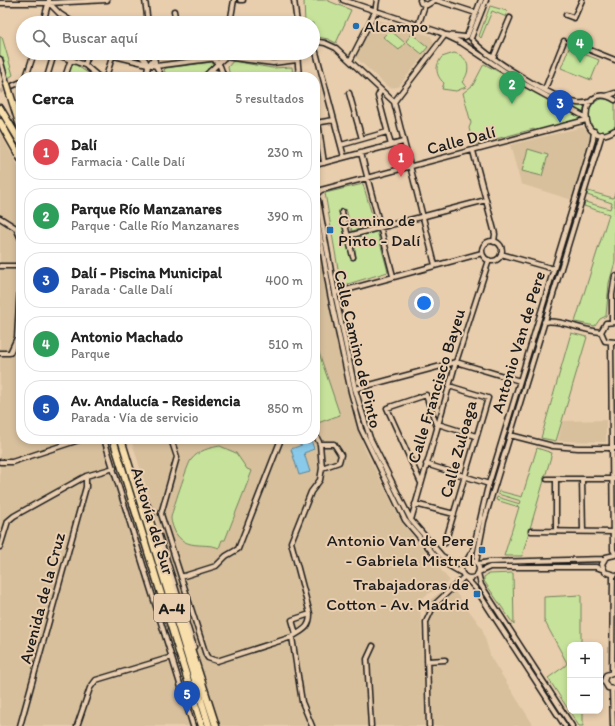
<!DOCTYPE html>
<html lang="es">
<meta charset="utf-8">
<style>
:root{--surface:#fff;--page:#f6f6f6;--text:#222;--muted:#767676;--line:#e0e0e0;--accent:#1f6fb2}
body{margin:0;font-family:Itim,sans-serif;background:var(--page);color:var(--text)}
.controls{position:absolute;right:12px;bottom:12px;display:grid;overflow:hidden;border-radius:8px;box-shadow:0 2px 6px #0003}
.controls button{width:36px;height:36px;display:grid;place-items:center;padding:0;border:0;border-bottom:1px solid var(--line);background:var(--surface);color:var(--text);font:20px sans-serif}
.you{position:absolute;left:424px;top:303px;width:14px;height:14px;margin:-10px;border:3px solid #fff;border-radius:50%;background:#1a73e8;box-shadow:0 0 0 6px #1a73e833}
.badge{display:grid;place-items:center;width:26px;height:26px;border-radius:50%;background:var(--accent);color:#fff;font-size:13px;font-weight:700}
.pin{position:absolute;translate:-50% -33px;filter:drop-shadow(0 1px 2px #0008)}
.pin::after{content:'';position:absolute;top:21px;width:14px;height:12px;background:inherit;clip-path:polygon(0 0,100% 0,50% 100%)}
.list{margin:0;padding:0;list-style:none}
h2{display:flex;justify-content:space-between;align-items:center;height:52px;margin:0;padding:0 16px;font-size:17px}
h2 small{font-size:13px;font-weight:400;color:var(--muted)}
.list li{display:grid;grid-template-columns:26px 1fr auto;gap:12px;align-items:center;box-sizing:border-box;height:56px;margin:0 8px 8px;padding:0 8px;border:1px solid var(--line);border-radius:16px}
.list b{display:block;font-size:15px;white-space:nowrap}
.list p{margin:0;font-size:13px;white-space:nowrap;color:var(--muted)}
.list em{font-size:13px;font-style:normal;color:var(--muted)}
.icon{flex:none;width:22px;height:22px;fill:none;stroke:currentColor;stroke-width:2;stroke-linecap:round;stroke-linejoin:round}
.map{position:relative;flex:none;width:615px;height:726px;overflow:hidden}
.search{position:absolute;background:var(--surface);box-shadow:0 2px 6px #0003;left:16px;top:16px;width:304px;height:44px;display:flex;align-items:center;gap:10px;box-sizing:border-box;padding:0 14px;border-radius:22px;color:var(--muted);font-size:15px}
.panel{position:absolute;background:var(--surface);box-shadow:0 2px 6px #0003;left:16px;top:72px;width:304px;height:372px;border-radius:16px}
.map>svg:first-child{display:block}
</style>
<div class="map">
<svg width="615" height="726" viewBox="0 0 615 726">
<rect width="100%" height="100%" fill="#e9cead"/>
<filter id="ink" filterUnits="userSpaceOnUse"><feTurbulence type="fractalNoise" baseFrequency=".025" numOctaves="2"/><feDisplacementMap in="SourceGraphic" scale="8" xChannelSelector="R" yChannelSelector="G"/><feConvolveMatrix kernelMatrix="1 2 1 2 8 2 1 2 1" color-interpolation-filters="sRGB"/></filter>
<g filter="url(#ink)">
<!-- built -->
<path fill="#d8c09d" d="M373 18 431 36 434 43 398 87 389 88 354 56Z
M583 127 592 136 572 200 521 184 510 145Z
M0 132 21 172V439H105L194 726H0Z
M320 257 350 404 365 449 402 523 450 581 420 599 426 726H220L131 439H315V258Z
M606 420V442L558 441 563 421Z
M450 585 482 628 491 658 534 726H428L425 607 431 599Z"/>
<!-- green -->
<path fill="#c7e39b" stroke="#72805c" d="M306 0H326L351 10 336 43 328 39 313 36V23H305L304 2Z
M490 6 507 11 506 15 509 18 492 11 481 38 479 36Z
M390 30 405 43 399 50 383 37Z
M412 34 428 47 422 54 406 41Z
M0 37H2L13 75 7 79 0 55Z
M475 46 509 70 574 104H586L583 114 523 82 473 49Z
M569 48 599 60 591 80 561 68Z
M454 53C469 56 472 71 462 82L466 87 456 91 442 89 444 83C435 75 435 65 442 57Z
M233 61 272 68 292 67 293 77H230L228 67Z
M212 62 213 64 200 77H167L164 70 166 68Z
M73 63 94 77H67L71 65Z
M484 64 582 116 580 121 536 134 534 129 473 145 469 128 471 123 463 93 473 85Z
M602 99H608L615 103V128C594 145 572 107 602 99Z
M528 149 548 155 542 176 522 171Z
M363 184 375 225 352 231 346 209 339 211 351 259 356 258 354 237 377 231 388 272 341 286 325 193Z
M588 191 613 198 615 193V262L609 283 606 316 600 319 595 326 575 322 609 214 584 206 585 202 610 209 612 203 587 195Z
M571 333 587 337 556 441 541 438Z
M315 341 340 415 315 424Z
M220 446 236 453 247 469 252 471 225 540H222L219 548C205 542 188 550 177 535 174 531 171 522 171 518 171 514 188 463 191 460 199 450 209 448 220 446Z
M537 448 552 453 522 556H504L519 507 496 500 497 497 520 504 521 501 498 494 499 491 522 497Z
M513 573 514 625 484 581V577L488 574Z
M581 595V645H570V711H583V726H579L548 678 565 666 567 663 544 620V597Z"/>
<!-- water -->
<path fill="#89caea" stroke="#5d8498" d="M311 440 314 449 304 453 310 472 299 475 291 449 302 445 301 442Z"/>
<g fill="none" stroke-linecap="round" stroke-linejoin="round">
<!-- minor-tunnel -->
<path stroke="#c0aa90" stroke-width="4" stroke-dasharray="4 2" stroke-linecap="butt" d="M0 92 10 87"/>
<!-- minor casing -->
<g stroke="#1c1c1c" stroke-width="7">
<path id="minor" d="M145 0 148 23
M240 0H243
M294 0 297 23
M343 0 439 32 462 43 519 81 585 117
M420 0 421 3 427 5 435 0
M436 0 476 13
M0 3H49L107 0
M49 3 60 14 74 23
M174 11 176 23
M566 15 574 18 582 0
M43 23 49 0
M230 23 234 0
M418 26 425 5
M446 35 465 37
M467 36 481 0
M471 38 486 0
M313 41 325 43 336 48 394 102 435 265
M313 41 344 157
M473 41C490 59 553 99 577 103 583 104 587 103 592 101
M575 44 615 60
M52 53 85 65 99 77
M102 53 156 66 225 57 273 63 297 60
M138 53 145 60 148 66
M153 53 156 66 162 77
M297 53 299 77
M493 58 510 18
M0 59 7 84
M214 59 220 66 224 77
M350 61 375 12 377 0
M85 65 88 53
M210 71 219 73 224 76
M26 77 34 53
M47 77 54 54
M65 77 71 59
M106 77 113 54
M146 77 148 66 154 58
M204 77 224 58 225 53
M12 86 21 82
M545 89 564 41
M381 90 378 96 391 145
M349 93 362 139
M606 96 615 93
M615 100C577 77 577 154 615 130
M394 102 445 35
M318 122 324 163
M315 123 334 120
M341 145 387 132
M473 151 495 234 494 242
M361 153 393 276
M315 165 403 142
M315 196 318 200 335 293 355 389 370 438 411 520 442 556 454 563 463 562
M315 196 321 190 586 120
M342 212 353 257
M0 218 16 228 21 239
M315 219 318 224 330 294 351 392 361 429 405 520 439 560 460 572
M348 236 486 200
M482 251a10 10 0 1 1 20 0a10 10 0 1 1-20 0Z
M501 254 554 269
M0 266H21
M335 293 482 253
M612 321V295L615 276
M544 322C561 319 583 331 601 332
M615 322 606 323 601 332 605 341 615 342
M611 343 613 550 615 553
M0 353H10L17 338 21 269
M355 389 456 362 520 381
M438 424 476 436
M510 435 553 446 578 448H615
M104 439 193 726
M171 439 177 457 161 514 206 655 208 658 217 661 292 637 302 702 312 726
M320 444H334L341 455 339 462 322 468
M0 462H12L82 439
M426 464 489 484
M547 479H615
M582 479 583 531
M421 483 387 408 426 395 437 427
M415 504 454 514
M411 520 456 362 489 260
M531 531 613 532
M556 531V479
M159 535 194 647
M445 543 488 398 449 386
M0 547 8 521 14 516 86 476 114 468
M461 569a9 9 0 1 1 18 0a9 9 0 1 1-18 0Z
M467 560 473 550 487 490 593 140 594 131
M476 562 484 521 602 134
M478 564 489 562 604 559
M479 572 490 567H596L604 570
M478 573 481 585 572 726
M615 575 605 572 602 564 606 557 615 555
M181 577 216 566 226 556 238 549 281 439
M466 578 476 589 565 726
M296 634 292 620 310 614
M292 637C302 630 310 629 310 614L291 542 311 492 320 480 322 468 320 444 315 434
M427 661 445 660
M612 672 613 575
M615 672 606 675 604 681 608 688 615 689
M612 689 613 726
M20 726 86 487V476
M77 726 90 688 96 680 172 657
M371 726 367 659 373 646
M429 726 426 622 434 605 464 577"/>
</g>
<!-- highway casing -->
<g stroke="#1c1c1c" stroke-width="9">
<path id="highway" d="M10 94 21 129
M0 108 21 143
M0 122 21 159
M113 439 202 726
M121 439 209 726
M143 497 151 515
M147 512 216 726"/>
</g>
<!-- minor -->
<use href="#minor" stroke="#e9ceb0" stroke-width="4"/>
<!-- highway -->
<use href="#highway" stroke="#f8deab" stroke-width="6"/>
<!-- highway-bridge casing -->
<g stroke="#1c1c1c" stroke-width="9" stroke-linecap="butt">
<path id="highway-bridge" d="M7 84 10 94"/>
</g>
<!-- highway-bridge -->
<use href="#highway-bridge" stroke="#f8deab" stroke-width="6"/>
</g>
</g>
<!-- markers -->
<g fill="#1f6fb2" stroke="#e9ceb0" stroke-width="1.5">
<circle cx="356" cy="26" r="4"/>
<rect x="326" y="226" width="8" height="8" rx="2"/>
<rect x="478" y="546" width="8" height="8" rx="2"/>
<rect x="473" y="590" width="8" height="8" rx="2"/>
</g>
<g text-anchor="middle" stroke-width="4" stroke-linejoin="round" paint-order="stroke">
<!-- shield labels -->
<rect fill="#e9ceb0" stroke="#5a5148" stroke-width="1" x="154" y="594" width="36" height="28" rx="3"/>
<g font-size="16" font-weight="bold" fill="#1c1c1c">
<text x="172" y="614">A-4</text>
</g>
<!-- poi labels -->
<g font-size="17" fill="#1c1c1c" stroke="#e9ceb0" text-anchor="start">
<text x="364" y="32">Alcampo</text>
<text x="338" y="226">Camino de<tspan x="338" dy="20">Pinto - Dalí</tspan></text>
<text x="474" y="546" text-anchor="end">Antonio Van de Pere<tspan x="474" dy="20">- Gabriela Mistral</tspan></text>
<text x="469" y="590" text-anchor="end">Trabajadoras de<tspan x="469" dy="20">Cotton - Av. Madrid</tspan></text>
</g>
<!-- street labels -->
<g font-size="17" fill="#1c1c1c" stroke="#e9ceb0">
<text transform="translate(461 140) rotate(-15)" y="6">Calle Dalí</text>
<text transform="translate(518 342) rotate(-73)" y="6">Antonio Van de Pere</text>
<text transform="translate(358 349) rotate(77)" y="6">Calle Camino de Pinto</text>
<text transform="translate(436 386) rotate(-73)" y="6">Calle Francisco Bayeu</text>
<text transform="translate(458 449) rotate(-75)" y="6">Calle Zuloaga</text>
<text transform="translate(153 521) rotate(73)" y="6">Autovía del Sur</text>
<text transform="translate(42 598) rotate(-75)" y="6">Avenida de la Cruz</text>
</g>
</g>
</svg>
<div class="controls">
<button>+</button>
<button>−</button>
</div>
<div class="you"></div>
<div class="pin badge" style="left:401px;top:177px;background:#e0444e">1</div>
<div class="pin badge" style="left:512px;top:104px;background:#2e9e5b">2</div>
<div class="pin badge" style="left:560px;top:123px;background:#1a4fb4">3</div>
<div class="pin badge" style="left:580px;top:63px;background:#2e9e5b">4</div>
<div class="pin badge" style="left:187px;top:714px;background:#1a4fb4">5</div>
<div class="search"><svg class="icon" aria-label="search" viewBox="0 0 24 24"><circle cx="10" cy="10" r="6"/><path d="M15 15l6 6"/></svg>Buscar aquí</div>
<section class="panel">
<h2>Cerca<small>5 resultados</small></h2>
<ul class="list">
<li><span class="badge" style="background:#e0444e">1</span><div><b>Dalí</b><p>Farmacia · Calle Dalí</p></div><em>230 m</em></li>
<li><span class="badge" style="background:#2e9e5b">2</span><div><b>Parque Río Manzanares</b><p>Parque · Calle Río Manzanares</p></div><em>390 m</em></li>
<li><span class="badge" style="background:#1a4fb4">3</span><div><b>Dalí - Piscina Municipal</b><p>Parada · Calle Dalí</p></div><em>400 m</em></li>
<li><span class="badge" style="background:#2e9e5b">4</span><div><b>Antonio Machado</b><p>Parque</p></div><em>510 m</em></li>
<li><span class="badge" style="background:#1a4fb4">5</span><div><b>Av. Andalucía - Residencia</b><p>Parada · Vía de servicio</p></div><em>850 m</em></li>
</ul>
</section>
</div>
